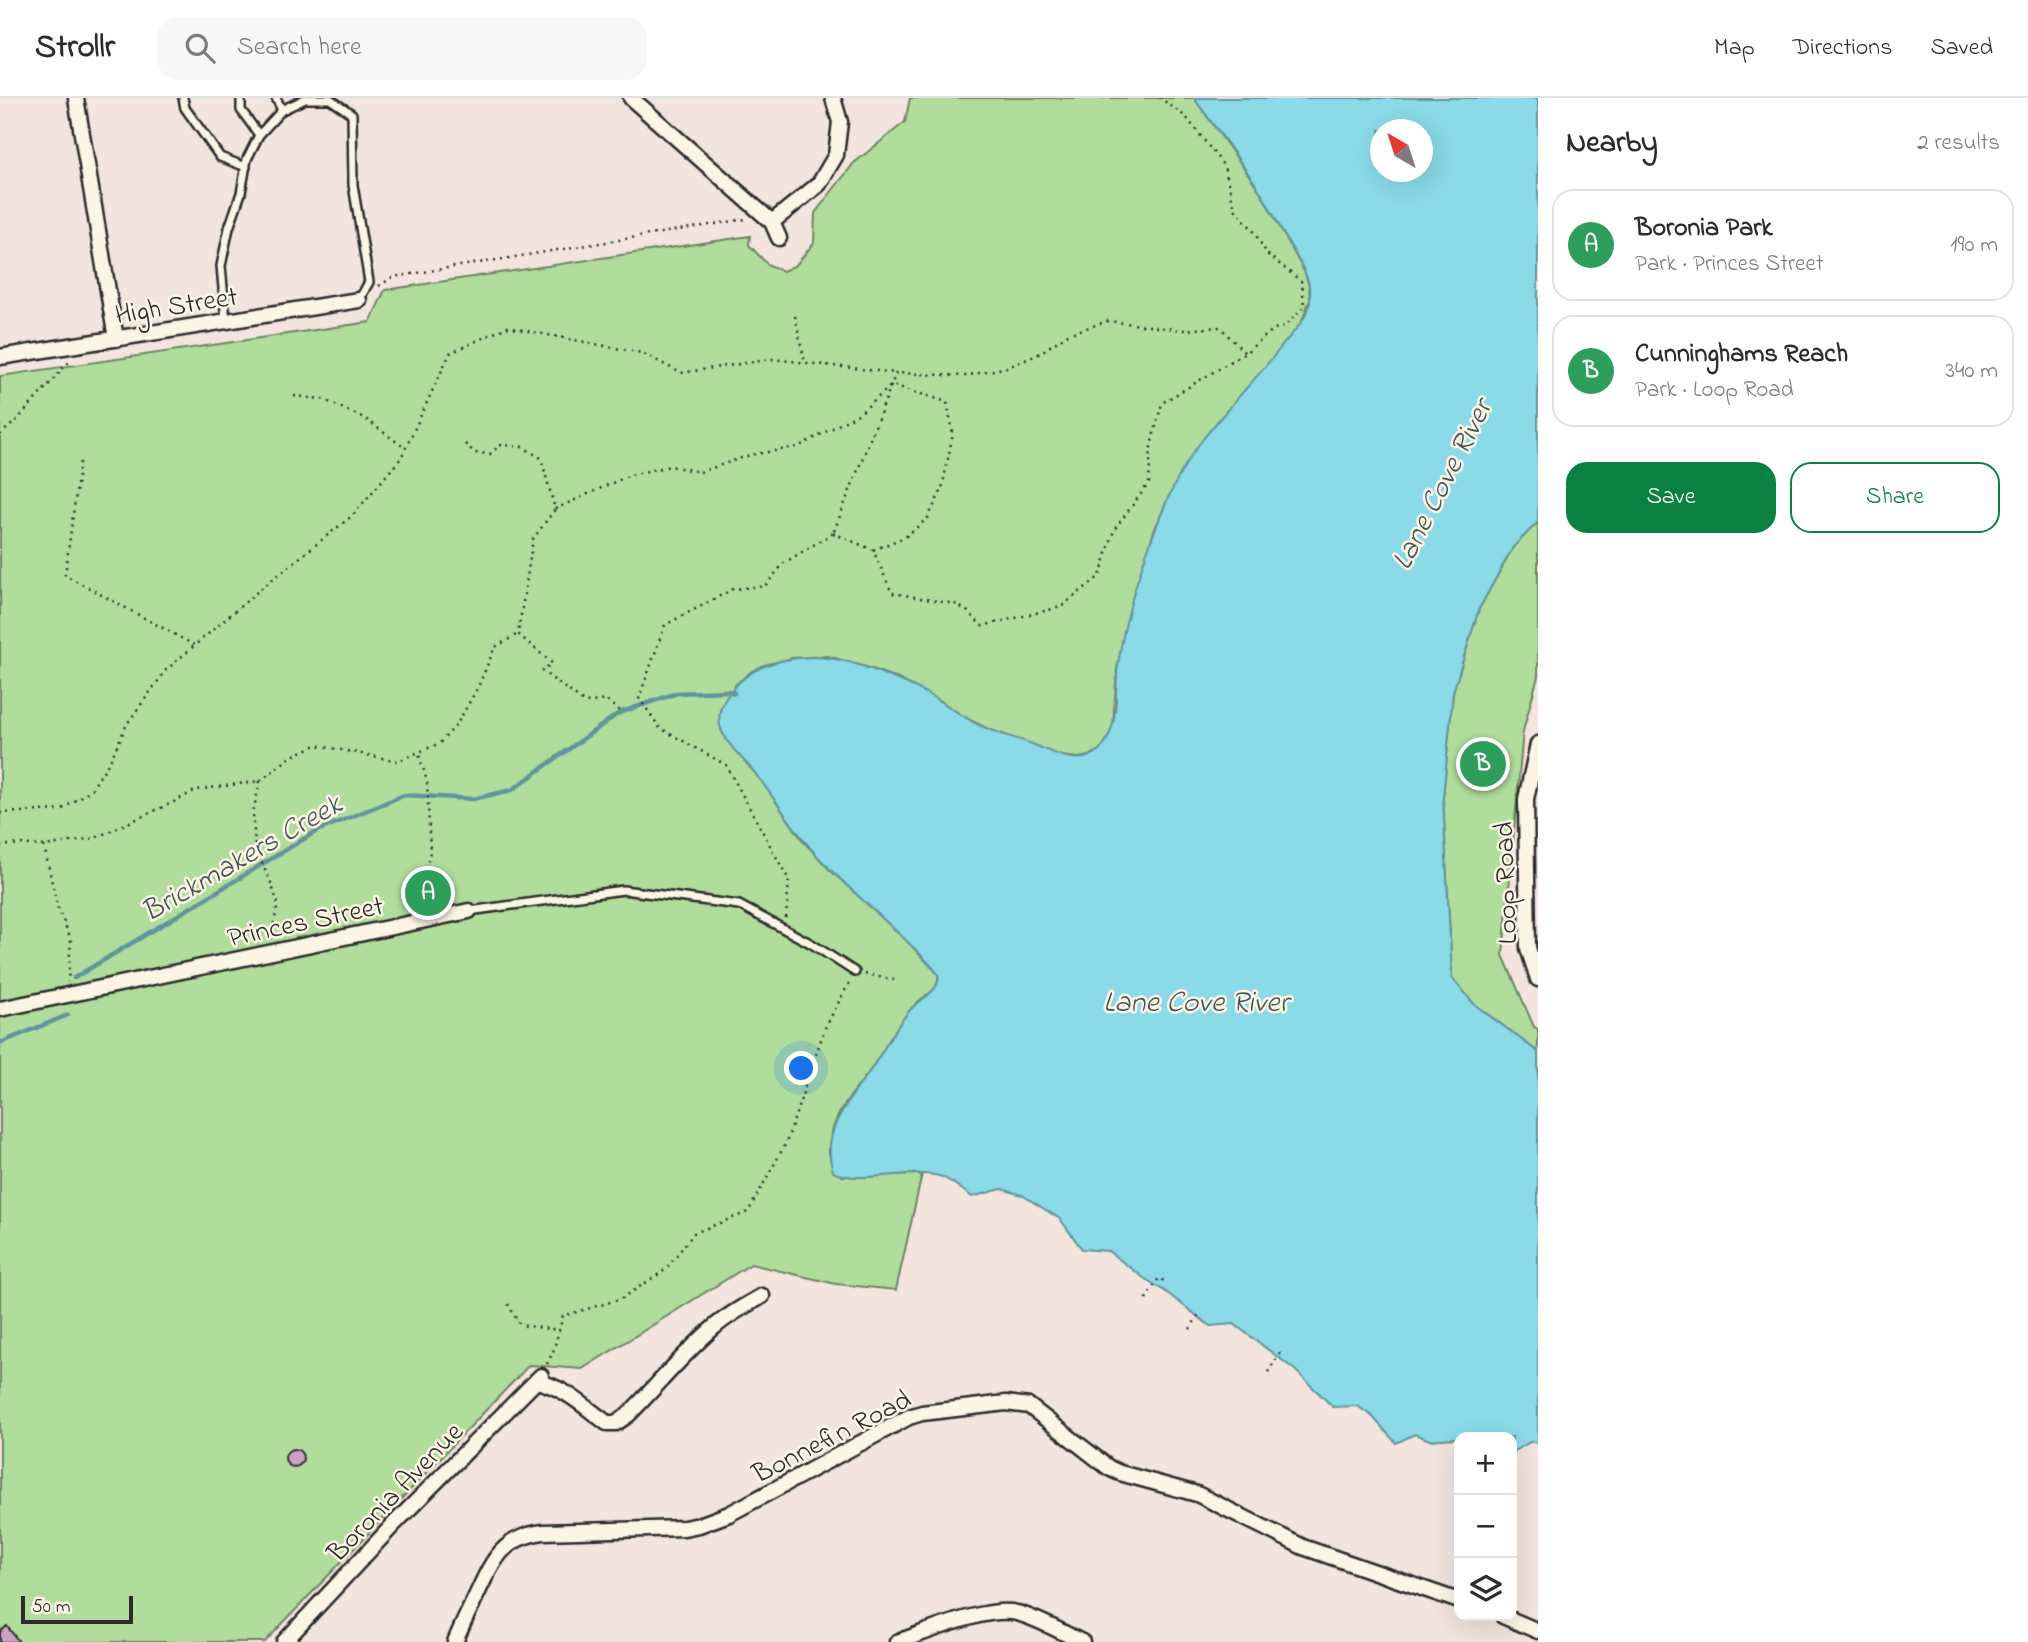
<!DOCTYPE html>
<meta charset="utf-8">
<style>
:root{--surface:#fff;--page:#f7f7f7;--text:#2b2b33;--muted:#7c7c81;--line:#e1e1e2;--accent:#0b8043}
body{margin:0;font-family:"Indie Flower",sans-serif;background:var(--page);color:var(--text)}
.controls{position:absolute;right:21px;bottom:21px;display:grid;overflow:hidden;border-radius:14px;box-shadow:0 7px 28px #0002}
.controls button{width:63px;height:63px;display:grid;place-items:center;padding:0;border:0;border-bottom:2px solid var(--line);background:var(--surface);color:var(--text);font:35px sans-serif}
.compass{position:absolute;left:1370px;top:21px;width:63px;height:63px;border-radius:50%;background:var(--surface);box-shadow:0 7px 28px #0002;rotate:321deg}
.scale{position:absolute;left:21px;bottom:18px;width:112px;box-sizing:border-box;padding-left:7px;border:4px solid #2b2b2b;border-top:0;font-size:19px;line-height:24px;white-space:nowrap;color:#2b2b2b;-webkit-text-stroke:5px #fcf5e5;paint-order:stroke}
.you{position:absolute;left:802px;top:971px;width:24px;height:24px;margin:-18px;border:5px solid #fff;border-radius:50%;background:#1a73e8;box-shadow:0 0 0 10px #1a73e833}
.badge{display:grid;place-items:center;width:46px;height:46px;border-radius:50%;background:var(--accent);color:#fff;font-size:23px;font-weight:700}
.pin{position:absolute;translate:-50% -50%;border:4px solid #fff;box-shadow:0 2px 7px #0006}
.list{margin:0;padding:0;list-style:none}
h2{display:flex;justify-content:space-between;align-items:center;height:91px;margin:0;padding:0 28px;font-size:30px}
h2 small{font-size:23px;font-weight:400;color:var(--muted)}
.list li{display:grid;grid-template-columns:46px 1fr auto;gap:21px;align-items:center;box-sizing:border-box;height:112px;margin:0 14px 14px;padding:0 14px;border:2px solid var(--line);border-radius:21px}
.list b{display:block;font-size:26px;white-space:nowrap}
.list p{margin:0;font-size:23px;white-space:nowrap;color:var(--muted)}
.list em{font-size:23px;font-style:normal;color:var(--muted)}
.actions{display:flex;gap:14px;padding:21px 28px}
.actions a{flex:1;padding:16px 0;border:2px solid var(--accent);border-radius:21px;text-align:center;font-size:24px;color:var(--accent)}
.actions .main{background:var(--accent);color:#fff}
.icon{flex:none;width:38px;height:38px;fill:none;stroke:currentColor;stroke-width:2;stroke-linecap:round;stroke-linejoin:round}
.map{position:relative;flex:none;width:1538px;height:1544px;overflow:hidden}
header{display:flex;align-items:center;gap:42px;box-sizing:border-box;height:98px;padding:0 35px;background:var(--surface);border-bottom:2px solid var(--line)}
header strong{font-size:33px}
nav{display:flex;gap:38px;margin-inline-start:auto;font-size:24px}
.search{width:490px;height:63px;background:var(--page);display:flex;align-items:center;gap:18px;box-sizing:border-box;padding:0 24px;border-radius:21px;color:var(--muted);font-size:26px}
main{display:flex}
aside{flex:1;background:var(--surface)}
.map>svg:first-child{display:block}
</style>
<header>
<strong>Strollr</strong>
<div class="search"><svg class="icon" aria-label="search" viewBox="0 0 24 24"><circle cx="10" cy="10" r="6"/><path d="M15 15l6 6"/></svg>Search here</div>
<nav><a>Map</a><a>Directions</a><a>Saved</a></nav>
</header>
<main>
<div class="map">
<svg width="1538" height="1544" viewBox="0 0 1538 1544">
<rect width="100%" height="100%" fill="#f3e4de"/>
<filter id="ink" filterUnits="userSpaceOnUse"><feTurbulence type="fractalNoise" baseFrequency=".0143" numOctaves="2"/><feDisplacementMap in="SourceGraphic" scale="14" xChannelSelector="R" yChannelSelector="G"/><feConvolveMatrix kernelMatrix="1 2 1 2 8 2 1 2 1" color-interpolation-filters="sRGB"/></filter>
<g filter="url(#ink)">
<!-- green -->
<path fill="#b0dd9c" stroke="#6e8464" stroke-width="2" d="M910 0H1194L1260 93 1304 173 1309 188 1310 202 1301 225 1259 278 1221 320 1169 398 1154 433 1131 508 1117 571 1113 627 1108 640 1104 647 1099 652 1089 658 1078 660 1060 658 986 630 962 618 941 603 898 581 873 571 828 558 792 560 764 567 752 573 735 587 720 612 721 632 728 644 760 681 804 744 830 772 905 841 938 876C941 892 926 896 917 905 899 923 887 947 873 968 861 986 845 1002 836 1022 832 1032 827 1049 830 1060 832 1066 838 1073 842 1078L922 1076 896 1192 836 1186 751 1166 582 1271 529 1267 265 1544H0V278L370 224 385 192 750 138 749 147 767 166 783 173 796 167 814 145 815 115 854 65 905 24Z
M1538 424V578L1523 633 1503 857 1534 929 1538 931V954L1474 906 1452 880 1443 700 1453 594 1479 511 1513 449Z"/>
<!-- water -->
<path fill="#8adae7" stroke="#64949c" stroke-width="2" fill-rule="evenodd" d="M1194 0H1538V424L1513 449 1479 511 1453 594 1443 700 1452 880 1474 906 1538 954V1344H1530L1512 1354V1339L1479 1338 1429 1342 1415 1336 1396 1345 1372 1318 1357 1308 1333 1309 1295 1272 1234 1226 1210 1228 1166 1194 1144 1180 1108 1153 1082 1151 1060 1121 1022 1097 1002 1091 972 1099C962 1092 950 1081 939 1078 907 1070 860 1087 833 1074 819 1031 852 1000 874 967 886 949 895 929 910 912 919 901 942 893 938 876 932 868 925 861 918 854 889 825 858 799 829 770 801 743 782 711 759 680 745 660 711 638 721 610 730 588 749 573 770 566 812 552 849 561 888 578 907 585 926 594 943 605 954 612 964 619 975 625 994 635 1013 639 1032 646 1051 653 1070 666 1090 658 1100 654 1107 644 1110 635 1118 615 1115 589 1118 567 1124 523 1138 477 1154 435 1166 402 1181 369 1203 341 1228 309 1257 280 1282 248 1292 235 1308 221 1310 203 1313 181 1296 159 1286 140 1277 125 1270 109 1260 93 1240 61 1216 31 1194 0ZM1380 32H1422V74H1380Z"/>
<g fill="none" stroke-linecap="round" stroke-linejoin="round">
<!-- stream -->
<path stroke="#64949c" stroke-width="4.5" d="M74 880 317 733 404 697 473 701 512 692 619 615 677 595 728 593 734 595
M0 945 68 917"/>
</g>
<!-- building -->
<path fill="#cda1c4" stroke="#2b2b2b" stroke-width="2" d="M285 1360a9 9 0 1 1 18 0a9 9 0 1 1-18 0Z
M7 1528 19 1544H0V1534Z"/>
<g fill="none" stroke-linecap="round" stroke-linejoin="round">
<!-- lane casing -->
<g stroke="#2b2b2b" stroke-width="12">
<path id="lane" d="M183 0 185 10 220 59 246 69
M241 0V12L259 37
M276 0 282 12
M226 223 221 168 229 130 241 95 247 61 259 37 282 12 305 1H330L352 16 353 87 369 184 359 202
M469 813 623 792 739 807 812 846 855 874"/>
</g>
<!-- street casing -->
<g stroke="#2b2b2b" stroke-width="19">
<path id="street" d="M76 0 116 241
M631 0 772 124 779 140
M772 124 819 86 836 57 840 24 833 0
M0 259 359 202
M1538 646 1526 701 1528 850 1538 881
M0 911 469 813
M536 1283C564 1289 585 1309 607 1325H616L628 1317C656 1289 682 1257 712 1231 727 1217 745 1208 762 1198
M1503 1518 1538 1533
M284 1544 394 1426 541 1278
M455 1544C462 1527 470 1511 478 1494 493 1461 504 1439 543 1434L684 1430 699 1427 729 1416 909 1319 922 1315 1006 1305 1029 1308 1109 1370 1120 1375 1197 1396 1303 1449 1459 1503
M897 1544C928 1534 986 1508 1017 1515 1040 1521 1061 1534 1082 1544"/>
</g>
<!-- path -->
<path stroke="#2b2b2b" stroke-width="2.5" stroke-dasharray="2 5" stroke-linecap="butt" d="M379 188 393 179 746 121
M795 218 805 265
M294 298 322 301 364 320 405 350
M0 337 17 322 70 263
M465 346 475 355 490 356 500 347 523 349 541 360 555 411 533 441 518 536 552 565 542 573 585 605 606 602 621 614
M80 364 65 477 194 547
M555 411 630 377 670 368 700 374 750 357 798 349 860 315 892 287 947 304 953 335 942 391 928 420 905 439 873 452
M834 433 896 275 965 278 1008 269 1037 257 1068 236 1108 223 1183 232 1220 229 1245 255
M833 435 873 452 892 495 955 506 966 512 982 528 1061 509 1100 478 1114 432 1149 385 1151 347 1162 305 1245 255 1274 231 1284 229 1304 209 1302 184 1267 156 1253 132 1235 111 1224 68 1186 19 1160 0
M260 683 253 715 255 750 271 785 278 806 271 838
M0 715 61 712 91 692 111 661 127 626 166 572 263 489 353 417 401 360 450 255 507 229 642 255 681 275 772 261 896 275
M0 748 20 746 44 748 95 740 174 704 196 692 260 683 292 658 316 647 398 663 440 645 457 626 478 589 495 549 518 536
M44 748 57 808 71 841 68 884
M417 811 430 754 427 683 419 656
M786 820 789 782 726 667 660 630 639 600 665 527 733 491 765 488 784 465 833 435
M865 876 894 882
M1146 1201 1159 1180 1164 1183
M508 1206 520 1227 559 1232
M1190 1231 1199 1216
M547 1266 553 1254 563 1218 621 1201 665 1172 694 1135 748 1114 786 1045 825 930 850 883
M1268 1274 1281 1253"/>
<!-- lane -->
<use href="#lane" stroke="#fcf5e5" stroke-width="7"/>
<!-- street -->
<use href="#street" stroke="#fcf5e5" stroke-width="14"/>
</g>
</g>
<g text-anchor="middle" stroke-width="5" stroke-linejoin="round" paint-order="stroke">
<!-- street labels -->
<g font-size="28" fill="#2b2b2b" stroke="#fcf5e5">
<text transform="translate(176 206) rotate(-9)" y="10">High Street</text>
<text transform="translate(1504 785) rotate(-92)" y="10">Loop Road</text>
<text transform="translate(305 822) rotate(-12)" y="10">Princes Street</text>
<text transform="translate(831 1337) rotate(-27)" y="10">Bonnefin Road</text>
<text transform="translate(394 1393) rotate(-46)" y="10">Boronia Avenue</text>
</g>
<!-- water labels -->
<g font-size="30" font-style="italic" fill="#43575a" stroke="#fcf5e5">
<text transform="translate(1441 386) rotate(-63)" y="10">Lane Cove River</text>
<text transform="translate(241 759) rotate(-30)" y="10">Brickmakers Creek</text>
<text x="1196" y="913">Lane Cove River</text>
</g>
</g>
</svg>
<div class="controls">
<button>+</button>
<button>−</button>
<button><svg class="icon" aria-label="layers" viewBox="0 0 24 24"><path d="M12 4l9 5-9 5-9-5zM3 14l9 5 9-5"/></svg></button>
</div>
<svg class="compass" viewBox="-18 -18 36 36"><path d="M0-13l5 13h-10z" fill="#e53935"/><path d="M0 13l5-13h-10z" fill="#7c7c81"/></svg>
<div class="scale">50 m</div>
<div class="you"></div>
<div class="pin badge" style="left:428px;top:795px;background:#2e9e5b">A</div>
<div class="pin badge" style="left:1483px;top:666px;background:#2e9e5b">B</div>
</div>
<aside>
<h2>Nearby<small>2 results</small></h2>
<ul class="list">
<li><span class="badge" style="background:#2e9e5b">A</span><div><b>Boronia Park</b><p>Park · Princes Street</p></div><em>190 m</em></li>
<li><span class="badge" style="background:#2e9e5b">B</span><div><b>Cunninghams Reach</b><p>Park · Loop Road</p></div><em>340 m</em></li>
</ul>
<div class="actions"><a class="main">Save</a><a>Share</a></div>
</aside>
</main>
